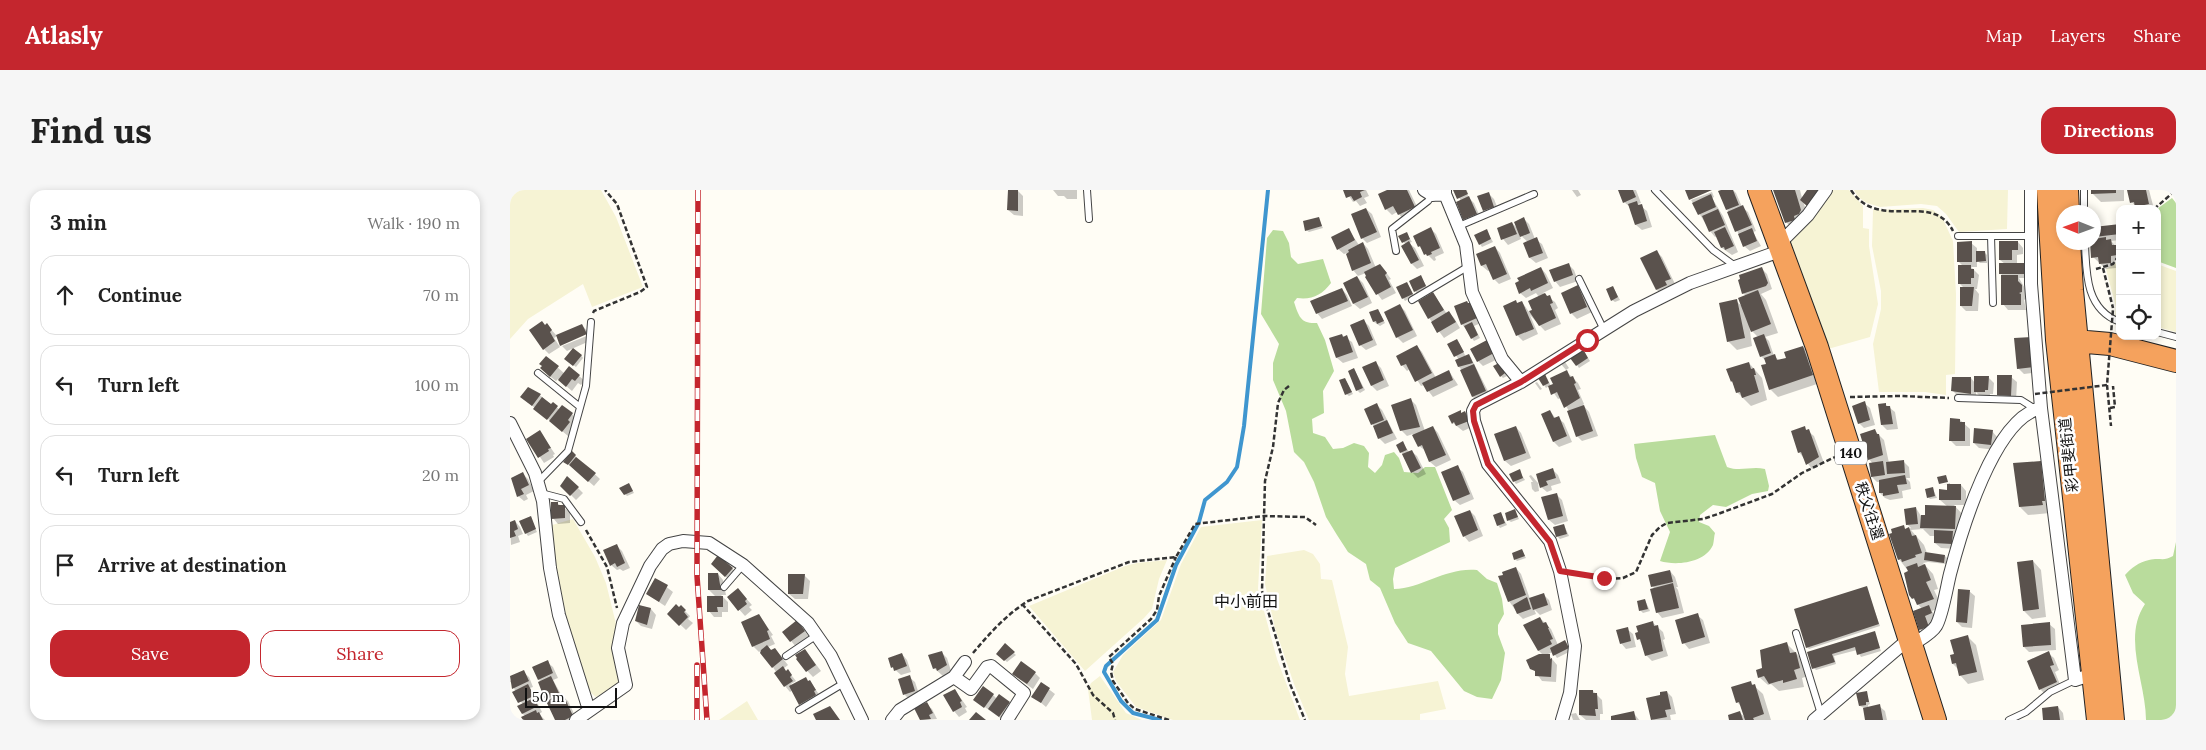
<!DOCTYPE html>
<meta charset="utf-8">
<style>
:root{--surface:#fff;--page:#f6f6f6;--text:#222;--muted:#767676;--line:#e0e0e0;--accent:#c4262e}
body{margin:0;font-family:Lora,"Noto Sans JP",serif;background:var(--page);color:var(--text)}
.controls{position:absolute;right:15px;top:15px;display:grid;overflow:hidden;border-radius:10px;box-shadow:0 2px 8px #0003}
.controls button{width:45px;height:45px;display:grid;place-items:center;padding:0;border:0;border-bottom:1px solid var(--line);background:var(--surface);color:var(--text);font:25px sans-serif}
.compass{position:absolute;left:1546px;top:15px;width:45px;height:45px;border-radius:50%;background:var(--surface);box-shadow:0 2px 8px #0003;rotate:271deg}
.scale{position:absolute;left:15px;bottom:12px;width:92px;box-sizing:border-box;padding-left:5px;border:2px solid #111;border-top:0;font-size:14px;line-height:18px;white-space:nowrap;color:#111;-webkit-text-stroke:4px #fff;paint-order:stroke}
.stop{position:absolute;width:15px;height:15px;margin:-11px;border:4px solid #c4262e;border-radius:50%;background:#fff}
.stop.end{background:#c4262e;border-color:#fff;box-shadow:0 1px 5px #0008}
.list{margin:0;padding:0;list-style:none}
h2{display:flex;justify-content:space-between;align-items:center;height:65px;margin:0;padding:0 20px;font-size:21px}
h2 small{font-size:16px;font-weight:400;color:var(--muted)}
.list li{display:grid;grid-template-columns:32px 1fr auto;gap:15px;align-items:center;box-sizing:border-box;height:80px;margin:0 10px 10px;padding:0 10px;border:1px solid var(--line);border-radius:15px}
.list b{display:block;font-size:19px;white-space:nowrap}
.list em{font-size:16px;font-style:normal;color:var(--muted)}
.actions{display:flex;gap:10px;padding:15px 20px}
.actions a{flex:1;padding:11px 0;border:1px solid var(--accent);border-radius:15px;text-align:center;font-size:18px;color:var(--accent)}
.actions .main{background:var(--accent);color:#fff}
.icon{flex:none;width:28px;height:28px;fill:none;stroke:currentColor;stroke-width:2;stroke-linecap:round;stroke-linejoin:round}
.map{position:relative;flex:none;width:1666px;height:530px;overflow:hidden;border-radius:15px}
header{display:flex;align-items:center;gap:30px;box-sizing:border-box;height:70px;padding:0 25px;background:var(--accent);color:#fff}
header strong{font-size:24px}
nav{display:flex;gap:28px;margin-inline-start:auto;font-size:18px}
.intro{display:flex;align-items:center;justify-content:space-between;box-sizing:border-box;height:120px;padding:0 30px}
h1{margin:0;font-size:35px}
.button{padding:12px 22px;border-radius:15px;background:var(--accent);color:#fff;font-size:18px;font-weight:700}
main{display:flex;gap:30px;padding:0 30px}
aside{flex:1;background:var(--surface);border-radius:15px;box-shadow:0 2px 8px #0003}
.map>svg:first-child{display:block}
</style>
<header>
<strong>Atlasly</strong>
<nav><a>Map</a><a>Layers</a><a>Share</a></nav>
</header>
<div class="intro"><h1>Find us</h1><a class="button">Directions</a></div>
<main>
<aside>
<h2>3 min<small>Walk · 190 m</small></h2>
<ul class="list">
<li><svg class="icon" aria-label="ahead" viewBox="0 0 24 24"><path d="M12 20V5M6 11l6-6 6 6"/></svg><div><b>Continue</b></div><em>70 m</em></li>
<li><svg class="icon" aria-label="left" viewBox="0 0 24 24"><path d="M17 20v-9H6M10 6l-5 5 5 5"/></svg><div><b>Turn left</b></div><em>100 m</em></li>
<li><svg class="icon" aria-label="left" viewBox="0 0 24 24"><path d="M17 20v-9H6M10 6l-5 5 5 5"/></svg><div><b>Turn left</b></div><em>20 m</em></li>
<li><svg class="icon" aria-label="arrive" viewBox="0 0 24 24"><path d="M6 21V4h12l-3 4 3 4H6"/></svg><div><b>Arrive at destination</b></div></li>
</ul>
<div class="actions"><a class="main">Save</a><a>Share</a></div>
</aside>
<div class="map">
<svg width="1666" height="530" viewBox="0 0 1666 530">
<rect width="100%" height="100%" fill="#fffdf5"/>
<!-- farmland -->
<path fill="#f6f3d4" d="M7 0H91L106 27 133 97 82 117 73 94 18 129 0 149V8Z
M1321 0H1339L1353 16V38L1359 39V56L1368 114 1360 147 1318 159 1280 50Z
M1344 0H1498L1497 39 1449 42 1436 24 1427 16 1411 14 1370 17 1357 13 1348 7Z
M1413 18 1423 20 1432 27 1443 51 1446 104 1445 184 1436 185V205L1415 202H1369L1363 154 1371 119V101L1362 56 1363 20Z
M1610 67V127L1605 125 1606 117 1596 79 1605 74Z
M1647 74 1666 81V142L1647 137Z
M63 329 85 367 96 393 107 438 104 460 105 478 110 493 86 507 80 502 60 440 51 406 43 355 42 335Z
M752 330 748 399 767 469 790 530H663L626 517 606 491 603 482 613 465 651 430 671 374 691 337Z
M794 360 803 364 810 374 811 389 822 390 838 457 835 484 839 506 928 491 936 519 910 524V530H799L784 494 765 438 755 394 757 366Z
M657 370 649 389 642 419 634 428 575 481 519 416 615 376 627 373Z
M590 486 616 523 632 530H582L578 499 581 493Z
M237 511 248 530H209Z"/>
<!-- forest -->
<path fill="#b9dc9c" d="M1662 8 1666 13V78L1647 71V19Z
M763 40 773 41 779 53 781 67 788 74 813 69 821 93C812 105 802 110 787 108L784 112C789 127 791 134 807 133L815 150 824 181 813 201 814 223 802 229 803 243 815 247 823 259 833 258 844 253 854 256 859 263 858 277 865 283 872 275 875 265 884 262 889 268 894 282 908 283 915 277H925L942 320 934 329 939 338 940 352 885 378 883 389 884 399C913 398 936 377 967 380L977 389 987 393 992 409 994 424 988 435V444L995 463 991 490 982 509 967 507 954 501 921 461 898 453 885 433 870 398 860 390 856 374 838 362 827 345 816 327 804 292 794 272 784 262 776 221 763 190V173L769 154 751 124 757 48Z
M1205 245 1217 277C1230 282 1241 276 1255 279L1259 296 1258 301 1242 304 1216 317 1203 315 1190 325 1189 332 1199 336 1205 343C1204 346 1204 351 1203 355 1195 373 1166 376 1150 371L1160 342 1150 321 1145 293 1132 287 1126 268 1124 254Z
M1666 352V530H1636C1636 492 1612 448 1635 414L1623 403 1615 385C1621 378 1629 372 1639 370 1650 367 1653 372 1663 366Z"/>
<!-- shadow -->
<path fill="#0003" d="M543 0H567V9H557L554 6H548Z
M835 0H856L859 6 854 8 857 13 850 16 846 11 843 12Z
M880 0H899L910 23 894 30 887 22 882 25 876 19Z
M945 0H957L958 7 964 13 971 29 960 34 954 29 951 11Z
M1062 0H1068L1071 5 1067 7Z
M1109 0H1126L1131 13 1128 14 1137 21 1142 37 1132 40 1126 35 1120 17 1114 12Z
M1214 0H1223L1226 3 1232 17 1238 22 1246 41 1243 42 1251 56 1240 61 1234 56 1217 19Z
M1265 0H1290L1292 8 1299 0 1293 11 1299 29 1285 41 1276 32Z
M1582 0H1614V11L1591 12 1582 3Z
M1618 0H1639L1644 19H1628L1622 12Z
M508 1 513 6V26L504 25 498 20Z
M1202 2 1204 7 1202 8 1213 26 1228 62 1222 65 1212 58 1207 46 1205 47 1200 41 1181 10Z
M978 3 984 9 989 22 979 26 974 20Z
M856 19 862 24 871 47 857 53 852 48Z
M808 28 813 38 799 42 796 40Z
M1014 29 1019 34 1025 49 1032 54 1038 68 1026 73 1020 68 1015 54 1018 52 1009 44 1011 49 998 55 993 49 1002 33 1010 41Z
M1610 36V50L1601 51 1610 61V71H1605L1606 78 1596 79 1583 67 1584 50H1586L1584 47V39Z
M838 39 849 55 853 53 858 59 866 78 875 81 881 89 879 90 886 103 872 110 856 88V83L848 86 843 80 837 63 834 64 828 59Z
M921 39 926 44 934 63 925 67 926 70 924 71 909 56Z
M977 41 983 52 972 57 970 54Z
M896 43 902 52 899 53 905 58 914 76 907 79 902 74 892 56 896 55 890 47Z
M1508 52 1513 58V64L1507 65V74H1514L1519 80V88H1509L1517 102V108L1514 110 1516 120H1498L1493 114 1492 85 1490 83 1495 74 1490 70Z
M1461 53 1467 58V63H1475L1477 65V73H1470L1467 70V77H1461L1469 85 1467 99H1465L1469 104 1468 121H1456L1451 116 1454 98 1450 94 1453 76 1448 71Z
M985 57 990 63 1001 89 989 94 984 89 980 80 978 81 972 76 967 65Z
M1146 61 1152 67 1165 94 1152 105 1147 100Z
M1059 75 1064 80 1068 91 1050 97 1045 91Z
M1031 78 1036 84 1043 98 1033 103 1045 112 1048 118 1045 120 1051 134 1035 141 1020 125 1028 144 1013 151 1008 146 995 116 1006 112 1008 114 1012 112 1019 122 1023 120 1029 107 1026 103 1016 108 1010 103Z
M1252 79 1257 84 1262 99 1251 104 1256 110 1268 143 1255 147 1259 151 1264 166 1270 171 1277 168 1293 157 1301 165 1310 193 1268 207 1260 199 1257 172 1251 166 1248 147 1242 141 1239 134 1242 156 1227 160 1218 151 1226 111 1233 117 1236 106 1233 103Z
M847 87 853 93 862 113 850 119 844 114 835 94Z
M911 87 918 99 907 104 905 101Z
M897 93 904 106 895 111 893 108Z
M1067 97 1073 102 1082 122 1067 129 1062 124 1053 104Z
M1103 97 1110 110 1105 112 1102 110Z
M832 99 837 105 842 116 812 129 807 123Z
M923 103 937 124 939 123 944 128 950 138 934 148 919 128Z
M960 114 966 120 971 133 964 136 970 148 964 151 952 134Z
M890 116 895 121 907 146 893 153 887 147Z
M868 120 875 133 870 136 864 132 861 123Z
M854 131 859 136 867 155 856 160 850 155Z
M37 135 47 146 72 135 78 142 52 154V156L47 146 44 148 50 157 39 164 34 159 35 136Z
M79 145 82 150 57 161 52 156Z
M832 145 842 152 848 168 833 173 827 168Z
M977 152 988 169 973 176 968 171Z
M949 153 956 167 959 165 961 168 981 207 968 212 963 207 953 181 949 177V170L939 155Z
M1527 153 1530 182 1514 184 1508 178Z
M907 156 912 162 926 188 939 181 948 195 923 207 914 195 911 196 900 179 897 181 892 175Z
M1075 163 1080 171 1069 178 1067 175Z
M71 165 73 168 66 177 58 171Z
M36 167 55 184 69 186 75 191 71 195 68 193 62 201 48 189 46 191 37 184Z
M1055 172 1059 178 1056 180 1051 174Z
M866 173 871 178 879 196 867 201 862 196 854 178Z
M1239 173 1252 188 1257 210 1241 216 1227 202 1222 191Z
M991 177 997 186 993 188 991 186Z
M844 179 855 200 850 203 847 200Z
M1057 182 1068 193 1071 199 1068 200 1074 214 1073 215 1079 222 1088 246 1072 251 1067 246 1059 221 1051 208 1048 209 1039 196 1036 198 1034 195 1037 188 1041 196Z
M1478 187 1484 193 1483 204H1480V207H1471L1466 202V209L1448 206 1443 201 1461 188 1465 193Z
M1501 187 1507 192 1506 211 1494 210 1488 205Z
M835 189 843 204 839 206 836 204Z
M1027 192 1032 199 1030 200 1025 193Z
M19 199 31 206 41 216 43 214 50 220 62 224 67 230 65 238 58 246 12 207Z
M901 210 906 215 915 241 923 237 928 243 941 270 926 277 920 272 916 261 909 256 903 244 897 246 891 240Z
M1354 213 1360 218 1365 235 1354 238 1349 233Z
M1375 214 1385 222 1388 239 1377 240 1372 235Z
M867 215 872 220 887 249 875 254 869 248 856 220Z
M1040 221 1046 229 1048 228 1054 233 1062 252 1049 257 1044 252 1032 225Z
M950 222 952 224 955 222 960 228 964 236 953 241 943 233Z
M1450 230 1460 239V256H1446L1440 250Z
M1006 237 1011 243 1021 268 1001 276 995 271 986 245Z
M1294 238 1304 246 1314 273 1302 279 1289 262Z
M1365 241 1374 250 1379 273 1393 271 1399 277 1400 288H1396L1400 292 1401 299 1392 301 1393 308 1380 310 1375 308 1370 303V292H1367L1362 287 1363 274 1359 269Z
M1482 241 1487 247 1486 260 1469 258 1464 253Z
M30 242 45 264 43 265 44 267 34 273 18 249Z
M893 253 899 262 901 261 907 266 916 284 908 288 902 282 891 262Z
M62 263 90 289 84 296 55 271Z
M1531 272 1539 280 1540 323 1518 325 1510 317Z
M947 277 953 282 964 309 950 315 944 310Z
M1043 280 1048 285 1051 293 1041 296 1042 300 1037 302 1031 297Z
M1009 281 1015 290 1006 294 1004 291Z
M13 284 18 289 24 301 16 305 18 309 14 311 8 306Z
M1021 285 1028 293 1029 301 1025 302 1022 299 1021 292H1023L1019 286Z
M58 288 73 303 66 310 52 296Z
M1440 293V295H1451L1456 301V315H1444L1454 326 1447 359 1431 358 1425 353 1426 346H1420L1413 339 1401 340 1414 355 1417 363 1435 366 1437 368 1436 374 1418 372 1413 373 1423 384 1428 399 1424 400 1432 417 1422 421 1426 429 1420 431 1423 442 1416 445 1410 439 1412 419 1403 408 1399 382 1389 369 1393 337 1396 340 1401 338 1397 334 1406 318 1411 326H1417L1438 317 1430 310 1438 301V294L1432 295Z
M119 294 124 303 117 306 115 304Z
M1423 299 1427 308 1420 309 1418 307Z
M1046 304 1052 310 1058 331 1045 335 1039 330Z
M47 313 60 322V333L48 334 43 328Z
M960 321 965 326 973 346 959 352 954 346Z
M1005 321 1009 329 1001 332 998 330Z
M991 324 997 335 990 338 988 335Z
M20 328 27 342 18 346 16 343Z
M5 331 10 337 13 344 8 346 10 352 1 355 0 333Z
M1054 335 1059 346 1050 349 1047 346Z
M106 355 112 361 120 378 113 381 110 379 107 380 101 375Z
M1012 361 1016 368 1007 371 1005 369Z
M1523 371 1531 380 1536 427 1522 429 1514 421Z
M222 378 227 384 221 391 208 380Z
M1006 378 1011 384 1020 409 1033 404 1039 410 1042 420 1030 425 1024 419 1026 424 1013 429 1008 424 999 411Z
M1160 381 1165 387 1168 397H1166L1168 400 1174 423 1152 428 1147 422 1145 399 1142 396Z
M208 384 213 390 216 405H211L218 412V422H212V427H204L199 421 206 407 199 400Z
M294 385 300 391 298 409H285L279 404Z
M146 389 163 402 155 416 137 404Z
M1356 397 1370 436 1299 459 1297 457Z
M1459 401 1465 406 1462 438 1452 437 1447 432Z
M233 405 242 415 239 417 242 420 235 426 218 407Z
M1135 410 1140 421 1133 423 1130 420Z
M130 417 141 419 146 425 142 439 131 436 126 431Z
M171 417 180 426 178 429 183 433 176 440 159 424Z
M249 425 263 445 261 446 265 454 258 457 262 461 265 459 270 465 278 475 273 479 277 482 278 481 286 491 281 494 282 496 300 491 310 506 308 507 310 511 295 519 283 500 280 502 275 496 252 460 249 462 243 456Z
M1187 425 1193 430 1200 453 1179 459 1174 453Z
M1030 428 1041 439 1048 455 1055 452 1061 461 1047 468 1043 462 1038 464 1047 475 1046 492 1032 491 1024 480 1033 465 1029 461Z
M1142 432 1153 442 1155 449 1153 450 1158 466 1142 471 1136 465 1127 444Z
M1539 434 1545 439 1546 460 1519 462 1514 457Z
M292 437 299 447 286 457 274 442Z
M1117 439 1123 444 1126 457 1116 459 1111 453Z
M1364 443 1371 461 1351 467 1347 460 1324 466 1326 474 1306 480 1304 478 1299 463Z
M1458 447 1466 455 1474 490 1458 494 1450 485 1448 479 1443 474Z
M1277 454 1294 471 1298 486 1292 488 1294 497 1269 501 1261 494 1258 495 1249 487 1254 479Z
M495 455 506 465 497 472 488 464Z
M295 460 311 481 303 487 287 470Z
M431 462 437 468 441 481 433 486 424 478Z
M1538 463 1544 468 1549 480 1545 482 1551 497 1535 504 1530 499Z
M392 464 397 470 401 482 391 485 382 477 379 469Z
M37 472 43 477 48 488 43 490 52 506 58 511 67 530H46L29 489Z
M13 482 19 487 23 497 20 498 32 522 29 524 35 530H14L15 526 13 524V515L0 491Z
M525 483 530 488 523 499 509 489Z
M399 487 405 492 410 507 400 510 395 505 389 490Z
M1241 493 1253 504 1261 530H1220L1230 523 1236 528 1232 517 1227 512Z
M532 494 545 504 536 517 523 506Z
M445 500 457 517 455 518 457 522 449 527 444 521Z
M1083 501 1092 510 1093 524H1090V530H1076L1070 525Z
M1157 502 1162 507 1166 524 1160 525 1161 530H1143L1152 506Z
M1356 502 1360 514 1358 515V518L1369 516 1375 521 1377 530H1357L1354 518 1350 516Z
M483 505 487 509 499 513 504 518 493 530 465 510Z
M416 514 422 519 427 529 412 530 405 518Z
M1548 517 1553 523 1554 530H1534Z
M1123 522 1129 530H1103Z
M1066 523 1070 530H1063L1061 524Z"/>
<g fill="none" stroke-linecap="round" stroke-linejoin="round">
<!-- stream -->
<path stroke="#3f96cf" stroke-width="4" d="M650 530 623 523 611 511 594 482 596 476 647 430 666 375 689 332 695 310 717 292 727 277 734 236 758 0"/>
</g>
<!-- building -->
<path fill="#5a524d" d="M498 0H508V21L497 20Z
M833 0H855L850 2 852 7 844 11 841 6 836 8Z
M877 0H897L905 17 888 25 883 16 875 20 868 4Z
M943 0H956L958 4 947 9Z
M1108 0H1123L1126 7 1113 13Z
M1175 0H1202L1179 10Z
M1211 0H1223L1229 15 1216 20 1208 1Z
M1263 0H1285L1291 20 1289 24 1284 26 1285 30 1275 33Z
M1297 0H1310L1297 16 1290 10Z
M1581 0H1606V3L1581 4Z
M1617 0H1636L1639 14 1625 17 1624 12 1620 13Z
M979 2 984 17 973 21 967 6Z
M1201 4 1206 17 1188 25 1182 13Z
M959 6 967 24 953 30 946 12Z
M1127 11 1128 15 1132 14 1137 31 1125 35 1118 14Z
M1233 15 1242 35 1225 42 1217 22Z
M856 18 867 42 851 49 841 24Z
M1208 19 1215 35 1199 42 1192 26Z
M809 27 812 36 795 41 793 31Z
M1014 27 1020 43 1010 47 1004 32Z
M1002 32 1007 44 991 50 987 38Z
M1610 34V44L1584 47V37Z
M921 37 930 58 921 62 922 64 917 66 916 64 914 65 910 56 908 57 903 46Z
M1215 37 1224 56 1215 60 1214 57 1211 58 1204 42Z
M839 38 845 50 827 60 821 47Z
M1242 38 1247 51 1233 57 1228 44Z
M977 39 981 49 969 55 964 45Z
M897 42 900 49 892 53 888 46Z
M1027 47 1033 63 1019 68 1013 53Z
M1596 47V50L1601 49 1602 55H1606L1607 65 1601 66V73L1589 74 1588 67 1581 68 1580 52H1584V49Z
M899 51 909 70 901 74 891 56Z
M1462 51V72H1447V52Z
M1489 51H1508V60H1502V70H1489Z
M853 52 861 73 842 81 836 64 839 62 838 60Z
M985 56 997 84 983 90 976 74 971 76 966 64Z
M1147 60 1161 89 1155 91 1157 95 1146 100 1130 68Z
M1466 61H1475L1476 71 1466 72Z
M1059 73 1063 85 1044 92 1039 80Z
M1489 73H1514V84H1489Z
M870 74 877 83 875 85 881 97 866 105 855 87 856 86 854 82Z
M1448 75H1461V79H1464V88H1461V94H1448Z
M1031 77 1038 93 1021 101 1020 98 1009 104 1005 93 1009 91 1007 88Z
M1252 77 1258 93 1256 96 1232 104 1228 90 1230 89 1229 85Z
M911 85 916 96 904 102 899 91Z
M1491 85H1508V91L1512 95V102L1509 103 1511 104V115H1491Z
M847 86 858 107 843 114 833 93Z
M897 92 903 104 892 109 886 97Z
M1068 95 1077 117 1060 124 1051 103Z
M1103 96 1108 107 1101 111 1096 99Z
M1450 97H1464L1462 116H1450Z
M832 98 838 111 806 124 800 111Z
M1248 100 1261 134 1241 142 1228 108Z
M923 102 934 120 918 129 908 111Z
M1035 103 1037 106 1040 105 1043 113 1040 114 1046 128 1029 136 1019 121 1022 120 1018 111Z
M1227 109 1235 148 1217 152 1209 113Z
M1006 110 1007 113 1012 111 1024 139 1006 146 993 116Z
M957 111 958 113H960L967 128 951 135 944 116Z
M890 114 903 140 886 148 874 122Z
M868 119 874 131 867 134 866 131 863 132 859 122Z
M939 121 946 132 927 143 921 132Z
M854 129 863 150 849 156 840 135Z
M32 131 35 135 37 133 42 140 40 142 45 151 33 160 19 140Z
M962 132 968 145 961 149 954 136Z
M72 134 77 144 50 156 46 145Z
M832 144 833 147 837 145 843 162 826 168 819 148Z
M1254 144 1261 163 1250 167 1243 148Z
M1522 147 1525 177 1507 179 1504 148Z
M947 149 954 162 944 167 937 154Z
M977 150 984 163 967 172 960 159Z
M907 155 922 183 905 192 896 174 891 176 886 166Z
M1293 156 1303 185 1259 200 1251 175 1256 174 1254 168 1265 164 1267 170 1276 168 1274 162Z
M63 158 72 165 63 176 54 169Z
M1073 159 1078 168 1066 176 1060 168Z
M959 164 963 173 948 177 945 170Z
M36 166 49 176 40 187 30 178 32 176 29 174Z
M866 171 874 190 861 196 852 177Z
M1239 172 1241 179 1244 178 1245 181 1246 185H1244L1249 202 1232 208 1230 202 1226 203 1222 191 1221 192 1216 179Z
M989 173 995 183 990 187 983 176Z
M964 174 976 201 962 207 950 180Z
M59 176 70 185 65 191 62 189 56 197 48 190Z
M844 178 853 198 846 201 838 181Z
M939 180 943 190 917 202 912 193Z
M1057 180 1060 187 1063 186 1066 193 1064 194 1070 208 1054 218 1047 202 1041 205 1038 196 1043 194 1040 188Z
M1035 184 1039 193 1033 196 1028 188Z
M1487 185H1502L1501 206 1487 205Z
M1464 186H1479L1478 200H1475V202H1464Z
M1442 187H1461V204L1441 201Z
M835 188 842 202 835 205 829 190Z
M18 197 31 204 22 216 10 207Z
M32 207 41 214 43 212 48 216 37 230 23 219Z
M901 208 910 237 890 241 881 215Z
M1355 211 1360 230 1348 234 1342 216Z
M867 213 874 230 861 235 854 219Z
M1376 213V216H1380L1383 234 1371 235 1368 214Z
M52 215 63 223 58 230 60 232 52 242 39 231Z
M1074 215 1083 241 1066 247 1057 221Z
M951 220V223L955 221 959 231 946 236 944 232 942 234 938 226Z
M1040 220 1044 228 1049 226 1057 246 1043 252 1031 224Z
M1440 228 1450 229V232H1455V251H1439Z
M877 230 883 243 868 249 863 236Z
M923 236 936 265 919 272 912 255 908 257 902 245Z
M1006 236 1016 263 994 271 984 244Z
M1295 236 1296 240 1299 239 1309 267 1296 275 1291 262 1288 263 1281 241Z
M1464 238 1483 240 1481 255 1463 253Z
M1365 239 1367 244H1369L1373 265 1358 270 1350 244Z
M30 240 41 258 38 259 39 261 28 268 16 249Z
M893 251 897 260 890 263 886 255Z
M902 260 911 278 901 283 892 264Z
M62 261 66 265 58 275 53 272Z
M66 267 86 283 78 292 59 275Z
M1394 270 1395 283 1377 284 1376 272Z
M1373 271 1375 285 1361 287 1359 273Z
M1531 271 1535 311H1532L1533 315 1509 317 1503 273Z
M948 275 960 304 943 311 931 282Z
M1043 278 1046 288 1036 291 1038 295 1030 298 1026 284Z
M1010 279 1013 288 1003 292 999 284Z
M13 282 19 295 11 299 14 304 7 307 1 288Z
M1395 285 1397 294 1387 295 1389 303 1373 306V303H1369V290Z
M1436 285 1438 292 1429 294 1427 287Z
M57 286 69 297 60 306 50 296Z
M119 293 123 301 114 305 109 298Z
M1437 294H1451V310H1429V299L1437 300Z
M1423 297 1425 306 1417 308 1415 299Z
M1047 303 1053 326 1038 330 1031 307Z
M41 312H48V315H55V328L41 329Z
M1415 315 1446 316 1445 339 1410 338 1411 325H1415Z
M1406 317 1408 334 1396 335 1394 319Z
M1005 319 1008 327 997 331 995 323Z
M960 320 968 340 953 347 944 326Z
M991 322 995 333 987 336 983 325Z
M21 326 26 339 15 344 9 331Z
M5 330 8 339 4 341 6 346 0 348V332Z
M1054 334 1057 344 1046 347 1043 337Z
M1394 335 1395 339 1399 337 1402 346 1406 345 1412 363 1405 365 1406 367 1392 372 1391 369 1388 370 1379 344 1382 343 1381 339Z
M1424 340 1443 341 1442 354 1424 353Z
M107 354 115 373 107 377 105 373 100 376 93 360Z
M1012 359 1015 366 1004 370 1002 363Z
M1415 362 1435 365 1434 373 1414 370Z
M208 365 223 378 215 387 201 374Z
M1523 370 1529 419 1513 421 1507 372Z
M1407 373 1408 377 1415 374 1421 390 1416 392 1424 409 1407 415 1404 408 1402 409 1399 405 1394 383 1398 381 1396 377Z
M1006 377 1016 405 998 412 988 386 993 385 992 382Z
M1160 380 1163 392 1141 397 1138 385Z
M198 383H208L211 400H198Z
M278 384H295L293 404H278Z
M145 388 158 395 149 412 136 404Z
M1163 393 1169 418 1146 423 1140 399Z
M1357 396 1369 434 1296 458 1284 419Z
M228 398 237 409 235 411 237 414 228 421 217 407Z
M1448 399 1460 400 1457 433 1446 432Z
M1034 403 1038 415 1023 420 1019 408Z
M197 406H213V417H207L208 422H197Z
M1017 407 1021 419 1007 424 1003 415Z
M1135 409 1138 419 1129 421 1127 411Z
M166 414 169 417 171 415 176 420 174 422 178 427 169 436 157 424Z
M129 415 141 418 137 435 125 431Z
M1419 415 1422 423 1415 426 1419 437 1409 440 1403 421Z
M1188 423 1195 447 1172 454 1165 430Z
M249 424 259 440 257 441 260 449 242 457 231 432Z
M1030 427 1033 433 1036 432 1039 438H1038L1043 449 1040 450 1042 454 1028 461 1013 435Z
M287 430 295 441 280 452 272 442Z
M1143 431 1144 436 1148 435 1153 461 1135 466 1130 449 1127 450 1125 443 1128 442 1126 436Z
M1540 432 1541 455 1513 457 1511 435Z
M1118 437 1121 451 1110 454 1106 440Z
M1365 441 1370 458 1347 465 1345 457 1322 464 1325 472 1302 479 1297 462Z
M1458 445 1467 482 1449 486 1446 473 1442 474 1440 465 1444 464 1440 450Z
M1055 450 1059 458 1043 466 1040 458Z
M1277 452 1280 463 1286 462 1290 478 1284 480 1287 489 1273 493V490L1259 494 1254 486 1248 488 1246 480 1252 478 1250 460Z
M495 453 505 462 494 471 486 464Z
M257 455 261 460 265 458 273 469 262 478 250 463 251 460Z
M295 459 306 475 296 482 286 469 287 468 285 465Z
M432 461 437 475 427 481 426 478 423 479 418 465Z
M1539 461 1544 475 1540 476 1547 492 1529 500 1517 471Z
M392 463 397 476 384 481 383 477 381 478 378 468Z
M1029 464H1040V469L1042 468 1041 487 1025 486V481L1020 479 1016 470Z
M38 470 43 483 28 490 22 477Z
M511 471 526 482 517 494 502 484Z
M273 476 276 481 278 479 282 485 280 487 283 491 274 497 264 483Z
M14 480 19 491 2 499 0 486Z
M400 485 405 501 393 505 388 489Z
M41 486 49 503 35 510 28 492Z
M296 487 298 491 300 490 306 500 304 501 306 505 289 515 279 496Z
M1241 491 1242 495 1245 494 1254 524 1243 528 1244 530H1235L1229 512 1226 513 1221 497Z
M531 492 540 498 531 513 521 507Z
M18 494 24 506 8 513 2 502Z
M473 496 484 504 474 518 463 510Z
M445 499 452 511 450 512 452 517 443 522 433 505Z
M1069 500H1083V503H1087L1088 519H1085L1086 526 1069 525Z
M1157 501 1161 519 1155 520 1157 527 1141 530 1136 508 1150 505V502Z
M1357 501 1359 512H1356V515L1349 516 1346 503Z
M53 504 63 526 55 530H45L36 511Z
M489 504 500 512 489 527 478 519Z
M24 508 28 516 12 524 7 516Z
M417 512 423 523 419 525 421 529 410 530 404 518Z
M1370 514 1373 530H1355L1353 518Z
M320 516 330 530H306L303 524Z
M1548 516 1550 530H1533L1532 518Z
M26 520 27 523 29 522 33 530H13L11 527Z
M1124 521 1126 530H1101V526Z
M1230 521 1233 530H1219L1218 525Z
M466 522 476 530H459Z"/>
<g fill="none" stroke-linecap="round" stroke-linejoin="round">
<!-- lane casing -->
<g stroke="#444" stroke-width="8">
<path id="lane" d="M577 0 579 29
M1145 0 1203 60 1225 76
M1574 0V22
M949 36 1024 4
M1448 46H1520
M1481 46 1483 113
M1575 52C1576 84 1576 120 1610 132
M886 61 882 39 918 11 922 5
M1069 89 1094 140
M902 110 959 76
M1647 142 1666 147
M28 183 70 217
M1448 208 1511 210 1525 219
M28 292 58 261 76 196 81 132
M31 303 54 309 71 332
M214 397 233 375
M1286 443 1311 524
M276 466 307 445
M289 520 334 493
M1499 530 1516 522 1540 502 1565 490"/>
</g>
<!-- street casing -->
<g stroke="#444" stroke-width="14">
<path id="street" d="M914 0 922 5 935 4
M935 0V4L956 55 962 102 992 169 1011 192
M1521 0V94L1531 218 1565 490 1586 483
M1268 55 1298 25 1316 0
M0 233 25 283 33 311 40 378 49 425 79 520
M1402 455C1409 450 1422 443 1426 436 1432 427 1437 396 1440 384 1451 342 1484 228 1531 218
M444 487 461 499 477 477 481 476 514 503 497 530
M66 530 116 495 108 458 113 433 140 376 152 359 159 354 173 351 199 353 233 375 298 433 321 466 352 530
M382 530 390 520 444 487 455 472
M1052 530 1060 503 1065 456 1050 381 1040 351 978 274 964 231 963 221 966 215 1011 192 1124 121 1180 93 1270 61
M1304 530 1400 448"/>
</g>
<!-- highway casing -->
<g stroke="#222" stroke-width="24">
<path id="highway" d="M1249 0 1307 157 1425 530
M1538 0 1547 150 1588 530
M1557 0 1558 22
M1559 52 1562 100 1603 530
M1553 150 1600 154 1666 171"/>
</g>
<!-- path -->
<path stroke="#333" stroke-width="2.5" stroke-dasharray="5 2.5" stroke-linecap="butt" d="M1341 0C1369 43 1422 0 1443 41
M0 1 1 0
M1644 19 1666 0
M1593 78 1603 118
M1586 79 1603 74 1610 64
M83 123 84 121 130 102 137 97 107 14 95 0
M1597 195 1601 236
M779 196 774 200 768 213 763 257 755 291 752 401 780 494 795 530
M1340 207 1391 206 1439 208
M1600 218 1605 217 1603 196
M76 340 97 377 107 418
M1061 383 1094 389 1113 388 1126 382 1142 345 1150 337 1157 333 1193 329 1208 324 1262 304 1292 283 1325 267
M512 414 566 474 583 505 603 523 605 530
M463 463C479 444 497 424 518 411L619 372 666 367 685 334 754 326 795 327 806 335
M659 530 625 519 618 513 603 491 601 482 603 474 599 467 641 429 647 420 649 406 666 367"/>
<!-- lane -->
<use href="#lane" stroke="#fff" stroke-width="6"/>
<!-- street -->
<use href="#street" stroke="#fff" stroke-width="12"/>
<!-- highway -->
<use href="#highway" stroke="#f5a25d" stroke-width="22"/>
<!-- rail casing -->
<g stroke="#c4262e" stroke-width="5.5">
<path id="rail" d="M188 0 187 386 197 530
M187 475V530"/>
</g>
<!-- rail -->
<use href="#rail" stroke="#fff" stroke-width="4" stroke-dasharray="11" stroke-linecap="butt"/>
<!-- path-bridge -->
<path stroke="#333" stroke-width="2.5" stroke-dasharray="5 2.5" stroke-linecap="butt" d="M1525 204 1597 195 1603 119"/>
</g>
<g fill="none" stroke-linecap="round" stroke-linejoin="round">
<!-- route -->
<path stroke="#c4262e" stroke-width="6" d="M1077 150 1011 192 966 215 963 221 964 231 978 274 1040 352 1050 381 1094 388"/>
</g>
<g text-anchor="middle" stroke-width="5" stroke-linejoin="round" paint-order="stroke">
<!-- shield labels -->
<rect fill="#fff" stroke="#585858" stroke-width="1" x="1325" y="251.5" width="32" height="23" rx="4"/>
<g font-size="14" font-weight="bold" fill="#111">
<text x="1341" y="268">140</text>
</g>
<!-- street labels -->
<g font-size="15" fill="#111" stroke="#fff">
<text transform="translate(1559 265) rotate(-96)" y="5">彩甲斐街道</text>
<text transform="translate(1359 321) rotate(72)" y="5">秩父往還</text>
</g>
<!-- neighbourhood labels -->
<g font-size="16" fill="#111" stroke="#fff">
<text x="736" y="417">中小前田</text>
</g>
</g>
</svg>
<div class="controls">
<button>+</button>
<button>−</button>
<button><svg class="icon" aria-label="locate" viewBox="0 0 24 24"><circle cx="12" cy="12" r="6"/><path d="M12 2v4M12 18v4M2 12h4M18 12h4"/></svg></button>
</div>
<svg class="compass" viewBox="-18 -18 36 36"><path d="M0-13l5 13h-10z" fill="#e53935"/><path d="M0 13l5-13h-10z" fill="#767676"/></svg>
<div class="scale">50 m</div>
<div class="stop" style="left:1077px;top:150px"></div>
<div class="stop end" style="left:1094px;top:388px"></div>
</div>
</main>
